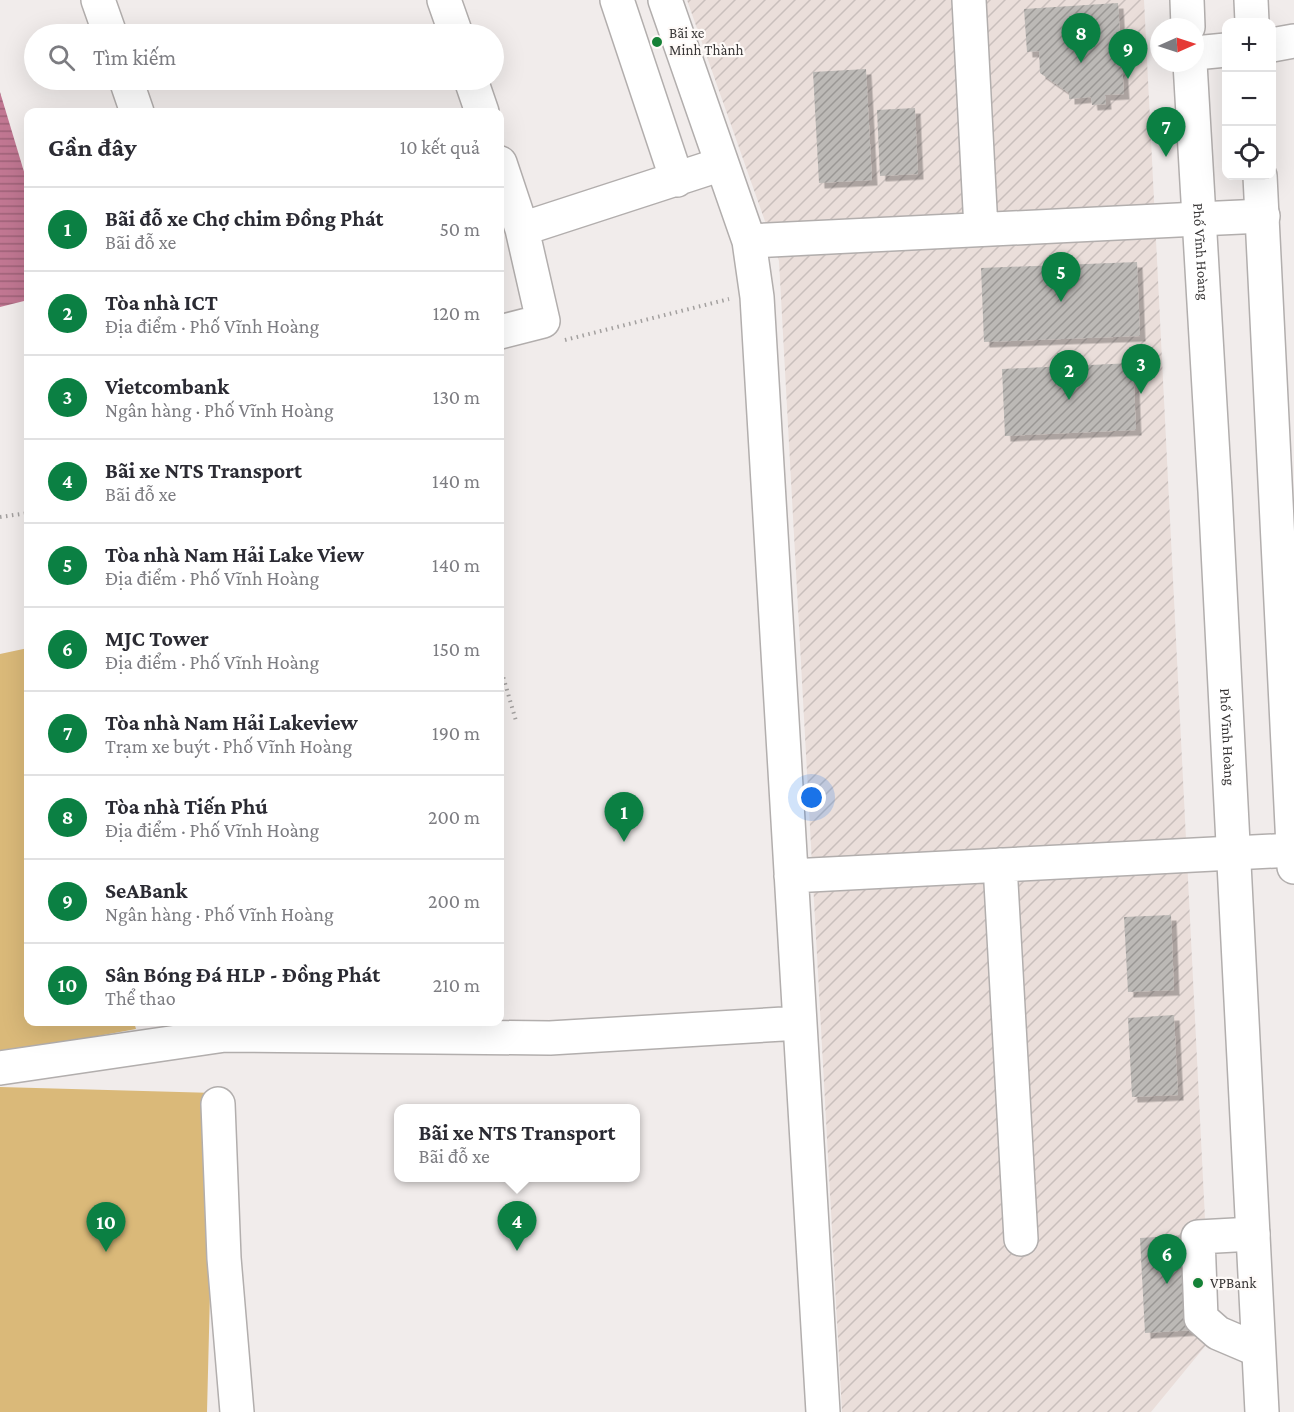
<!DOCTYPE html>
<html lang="vi">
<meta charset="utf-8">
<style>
:root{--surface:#fff;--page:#f2f2f3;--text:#2b2b33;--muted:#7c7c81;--line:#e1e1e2;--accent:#0b8043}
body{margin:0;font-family:"Crimson Pro",serif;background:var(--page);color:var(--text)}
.controls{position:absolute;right:18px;top:18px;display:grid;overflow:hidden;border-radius:12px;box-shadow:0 6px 24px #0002}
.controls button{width:54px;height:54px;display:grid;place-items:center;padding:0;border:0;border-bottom:2px solid var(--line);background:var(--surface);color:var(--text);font:30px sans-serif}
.compass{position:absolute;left:1150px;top:18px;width:54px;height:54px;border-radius:50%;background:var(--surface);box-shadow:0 6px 24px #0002;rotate:87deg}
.you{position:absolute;left:812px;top:798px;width:21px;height:21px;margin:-15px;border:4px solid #fff;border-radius:50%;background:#1a73e8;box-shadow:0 0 0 9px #1a73e833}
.badge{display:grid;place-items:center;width:39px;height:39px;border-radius:50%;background:var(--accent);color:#fff;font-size:20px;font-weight:700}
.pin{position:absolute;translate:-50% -50px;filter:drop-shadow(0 2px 3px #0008)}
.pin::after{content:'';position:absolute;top:32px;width:21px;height:18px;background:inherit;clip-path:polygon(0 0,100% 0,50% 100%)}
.popup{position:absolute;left:394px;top:1104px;width:246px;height:78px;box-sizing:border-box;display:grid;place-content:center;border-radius:12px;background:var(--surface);filter:drop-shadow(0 2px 4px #0005);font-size:20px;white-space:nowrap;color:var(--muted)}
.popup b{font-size:22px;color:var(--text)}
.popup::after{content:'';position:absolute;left:50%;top:100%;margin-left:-12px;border:12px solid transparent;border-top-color:var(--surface)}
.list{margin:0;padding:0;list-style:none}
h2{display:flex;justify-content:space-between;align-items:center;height:78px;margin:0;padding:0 24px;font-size:26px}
h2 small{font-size:20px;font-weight:400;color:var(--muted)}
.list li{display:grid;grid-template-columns:39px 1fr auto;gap:18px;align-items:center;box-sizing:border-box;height:84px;padding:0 24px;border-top:2px solid var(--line)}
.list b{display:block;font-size:22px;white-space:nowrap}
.list p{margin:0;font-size:20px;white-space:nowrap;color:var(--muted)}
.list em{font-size:20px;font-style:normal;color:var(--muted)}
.icon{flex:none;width:33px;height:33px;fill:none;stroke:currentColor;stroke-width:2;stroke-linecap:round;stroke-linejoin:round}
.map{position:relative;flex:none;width:1294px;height:1412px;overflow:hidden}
.search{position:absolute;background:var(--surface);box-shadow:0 6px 24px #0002;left:24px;top:24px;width:480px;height:66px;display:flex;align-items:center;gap:15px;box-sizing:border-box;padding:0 21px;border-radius:33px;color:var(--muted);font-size:22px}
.panel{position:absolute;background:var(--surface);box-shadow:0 6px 24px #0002;left:24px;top:108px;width:480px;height:918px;border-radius:12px}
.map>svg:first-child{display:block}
</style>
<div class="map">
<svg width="1294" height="1412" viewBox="0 0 1294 1412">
<defs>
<pattern id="industrial-furrows" width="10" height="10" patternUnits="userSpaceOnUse" patternTransform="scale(1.5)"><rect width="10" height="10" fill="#eadeda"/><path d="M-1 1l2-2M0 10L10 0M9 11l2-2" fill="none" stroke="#c9bfbc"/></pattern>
<pattern id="water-rules" width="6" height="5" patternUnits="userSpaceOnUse" patternTransform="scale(1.5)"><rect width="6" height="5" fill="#c17792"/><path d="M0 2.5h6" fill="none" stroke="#9e6278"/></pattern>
<pattern id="building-hatch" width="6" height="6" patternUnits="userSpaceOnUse" patternTransform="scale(1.5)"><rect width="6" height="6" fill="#bcb9b6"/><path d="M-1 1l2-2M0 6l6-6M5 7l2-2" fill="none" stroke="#9a9795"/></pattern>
<filter id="shadow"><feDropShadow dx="5.5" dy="5.5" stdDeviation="0" flood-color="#0004"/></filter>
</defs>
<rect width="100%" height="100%" fill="#f1eceb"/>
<!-- industrial -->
<path fill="url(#industrial-furrows)" d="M687 0H1144L1211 1339 1151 1412H842L779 261Z"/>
<!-- green -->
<path fill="#dab979" d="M28 648V1022H134L136 1029 0 1054V654Z
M0 1087 215 1093 207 1412H0Z"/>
<!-- water -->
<path fill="url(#water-rules)" d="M0 92 28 185V300L0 307Z"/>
<!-- building -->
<path fill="url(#building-hatch)" filter="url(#shadow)" d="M1118 3 1124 94 1105 95 1106 104 1092 105 1091 97 1069 99V93L1040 73 1039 51 1027 52 1024 9Z
M866 69 872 180 819 183 813 72Z
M915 108 918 174 880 176 877 110Z
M1137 262 1140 336 984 342 981 268Z
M1133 363 1136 430 1005 436 1002 369Z
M1171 915 1174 990 1128 992 1124 917Z
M1174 1015 1178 1095 1132 1097 1128 1018Z
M1189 1235 1195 1330 1145 1333 1140 1238Z"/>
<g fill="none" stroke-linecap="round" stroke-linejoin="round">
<!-- minor casing -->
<g stroke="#b2aead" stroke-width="36">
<path id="minor" d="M98 0 110 34
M444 0 456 34
M617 0 677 180
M665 0 749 241 757 297 823 1412
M969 0 981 229
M1272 45 1294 41
M126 80 137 112
M471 80 482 112
M500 163 522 229 722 164
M749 241 1198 219
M500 332 543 321 522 229
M1000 865 1021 1239
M791 876 1233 853
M0 1068 225 1035 550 1038 800 1023
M218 1104 224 1258 237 1412
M1253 1234 1198 1237 1201 1318 1218 1333 1258 1350"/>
</g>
<!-- major casing -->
<g stroke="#b2aead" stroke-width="36">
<g id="major">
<path d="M1187 0 1188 27"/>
<path d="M1251 0 1252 22"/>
<path d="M1195 53 1226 50"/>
<path id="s1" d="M1190 63 1215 491 1262 1412"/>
<path d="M1260 176 1294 867"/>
<path d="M1198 219 1263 216"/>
<path d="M1233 853 1293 850"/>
</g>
</g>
<!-- path -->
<path stroke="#a3a09f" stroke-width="4" stroke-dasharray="1.5 4.5" stroke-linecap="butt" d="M565 340 729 299
M0 517 28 513
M500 666 516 721"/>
<!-- minor -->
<use href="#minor" stroke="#fff" stroke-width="33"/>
<!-- major -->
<use href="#major" stroke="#fff" stroke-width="33"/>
</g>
<!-- markers -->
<g fill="#158136" stroke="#fefaf8" stroke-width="2">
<circle cx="657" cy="42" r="6"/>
<circle cx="1198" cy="1283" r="6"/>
</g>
<g text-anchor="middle" stroke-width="4.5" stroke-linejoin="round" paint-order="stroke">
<!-- poi labels -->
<g font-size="15" fill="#383636" stroke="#fefaf8" text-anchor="start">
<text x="669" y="38">Bãi xe<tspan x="669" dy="17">Minh Thành</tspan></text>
<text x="1210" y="1288">VPBank</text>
</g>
<!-- street labels -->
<g font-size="15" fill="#383636" stroke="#fefaf8">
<text dy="5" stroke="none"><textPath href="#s1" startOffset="189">Phố Vĩnh Hoàng</textPath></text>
<text dy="5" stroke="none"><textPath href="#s1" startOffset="675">Phố Vĩnh Hoàng</textPath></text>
</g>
</g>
</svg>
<div class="controls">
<button>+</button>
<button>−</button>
<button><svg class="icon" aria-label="locate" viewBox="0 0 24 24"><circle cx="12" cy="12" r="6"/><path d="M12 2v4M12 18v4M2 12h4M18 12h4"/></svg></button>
</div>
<svg class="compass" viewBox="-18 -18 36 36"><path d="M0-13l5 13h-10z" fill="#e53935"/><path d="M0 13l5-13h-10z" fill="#7c7c81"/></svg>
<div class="you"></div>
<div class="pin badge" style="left:624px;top:842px">1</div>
<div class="pin badge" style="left:1069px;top:400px">2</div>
<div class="pin badge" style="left:1141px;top:394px">3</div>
<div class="pin badge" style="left:517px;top:1251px">4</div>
<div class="popup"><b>Bãi xe NTS Transport</b>Bãi đỗ xe</div>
<div class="pin badge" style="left:1061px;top:302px">5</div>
<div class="pin badge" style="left:1167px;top:1284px">6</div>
<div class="pin badge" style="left:1166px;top:157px">7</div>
<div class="pin badge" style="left:1081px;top:63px">8</div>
<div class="pin badge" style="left:1128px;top:79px">9</div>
<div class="pin badge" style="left:106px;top:1252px">10</div>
<div class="search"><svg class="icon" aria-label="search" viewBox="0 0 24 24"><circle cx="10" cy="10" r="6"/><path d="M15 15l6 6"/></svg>Tìm kiếm</div>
<section class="panel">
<h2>Gần đây<small>10 kết quả</small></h2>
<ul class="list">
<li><span class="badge">1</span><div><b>Bãi đỗ xe Chợ chim Đồng Phát</b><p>Bãi đỗ xe</p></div><em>50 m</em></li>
<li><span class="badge">2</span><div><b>Tòa nhà ICT</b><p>Địa điểm · Phố Vĩnh Hoàng</p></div><em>120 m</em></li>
<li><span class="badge">3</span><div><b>Vietcombank</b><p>Ngân hàng · Phố Vĩnh Hoàng</p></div><em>130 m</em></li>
<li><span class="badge">4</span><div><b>Bãi xe NTS Transport</b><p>Bãi đỗ xe</p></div><em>140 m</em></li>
<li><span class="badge">5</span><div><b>Tòa nhà Nam Hải Lake View</b><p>Địa điểm · Phố Vĩnh Hoàng</p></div><em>140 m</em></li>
<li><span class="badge">6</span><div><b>MJC Tower</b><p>Địa điểm · Phố Vĩnh Hoàng</p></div><em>150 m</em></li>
<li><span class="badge">7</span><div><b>Tòa nhà Nam Hải Lakeview</b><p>Trạm xe buýt · Phố Vĩnh Hoàng</p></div><em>190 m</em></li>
<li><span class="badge">8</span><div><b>Tòa nhà Tiến Phú</b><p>Địa điểm · Phố Vĩnh Hoàng</p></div><em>200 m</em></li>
<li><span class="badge">9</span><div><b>SeABank</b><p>Ngân hàng · Phố Vĩnh Hoàng</p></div><em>200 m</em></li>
<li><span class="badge">10</span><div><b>Sân Bóng Đá HLP - Đồng Phát</b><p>Thể thao</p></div><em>210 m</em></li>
</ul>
</section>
</div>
